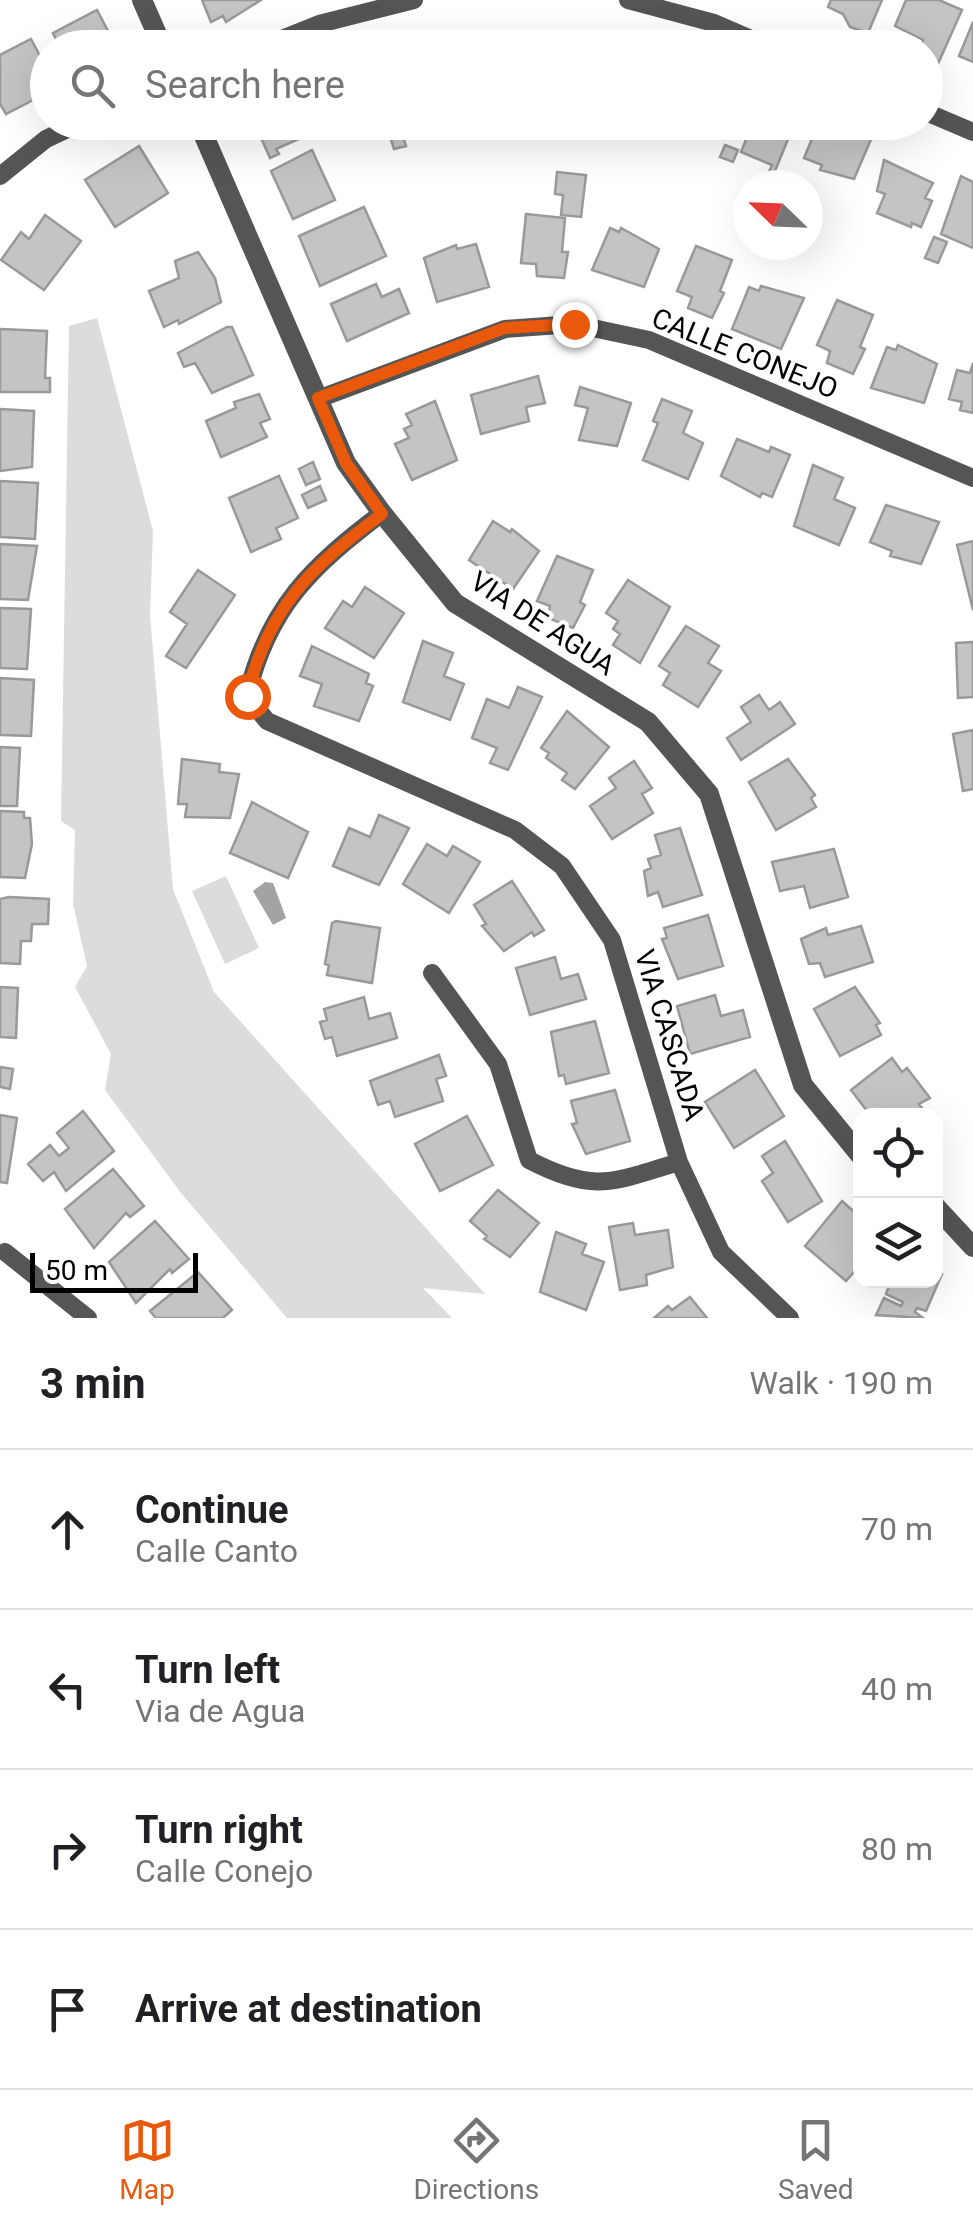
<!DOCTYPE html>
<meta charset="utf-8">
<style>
:root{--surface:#fff;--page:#f6f6f6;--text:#202124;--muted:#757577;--line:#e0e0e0;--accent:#ea580c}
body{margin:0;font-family:Roboto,sans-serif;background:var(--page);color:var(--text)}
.controls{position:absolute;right:30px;bottom:30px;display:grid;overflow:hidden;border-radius:20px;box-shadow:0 10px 40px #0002}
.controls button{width:90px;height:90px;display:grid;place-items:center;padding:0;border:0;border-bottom:2px solid var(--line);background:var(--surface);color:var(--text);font:50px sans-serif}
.compass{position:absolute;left:733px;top:170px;width:90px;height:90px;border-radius:50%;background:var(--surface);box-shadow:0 10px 40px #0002;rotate:293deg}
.scale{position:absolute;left:30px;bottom:25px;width:168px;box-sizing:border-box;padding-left:10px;border:5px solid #000;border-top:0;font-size:28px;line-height:35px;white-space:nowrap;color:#000;-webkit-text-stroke:8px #fff;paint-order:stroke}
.stop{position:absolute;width:30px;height:30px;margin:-22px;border:8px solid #ea580c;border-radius:50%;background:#fff}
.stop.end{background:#ea580c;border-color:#fff;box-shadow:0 2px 10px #0008}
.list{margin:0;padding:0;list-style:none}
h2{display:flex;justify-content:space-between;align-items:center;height:130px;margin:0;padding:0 40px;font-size:42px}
h2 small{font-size:32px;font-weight:400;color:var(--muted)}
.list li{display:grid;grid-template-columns:65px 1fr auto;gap:30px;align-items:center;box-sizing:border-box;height:160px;padding:0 40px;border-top:2px solid var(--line)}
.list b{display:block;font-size:38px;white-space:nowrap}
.list p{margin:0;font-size:32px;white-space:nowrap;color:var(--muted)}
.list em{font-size:32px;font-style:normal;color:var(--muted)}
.icon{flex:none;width:55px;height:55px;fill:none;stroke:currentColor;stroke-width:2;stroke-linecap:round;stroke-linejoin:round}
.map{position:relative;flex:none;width:973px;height:1318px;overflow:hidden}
.search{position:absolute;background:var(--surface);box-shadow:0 10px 40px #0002;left:30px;right:30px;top:30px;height:110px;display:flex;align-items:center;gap:25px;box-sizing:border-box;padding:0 35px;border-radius:55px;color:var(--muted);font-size:38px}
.sheet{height:770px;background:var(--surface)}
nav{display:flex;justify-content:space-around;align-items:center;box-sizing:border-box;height:140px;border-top:2px solid var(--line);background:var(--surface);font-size:28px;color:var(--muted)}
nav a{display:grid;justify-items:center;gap:5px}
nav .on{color:var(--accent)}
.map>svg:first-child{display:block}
</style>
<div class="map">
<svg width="973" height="1318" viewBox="0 0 973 1318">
<rect width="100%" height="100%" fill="#fff"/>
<!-- green -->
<path fill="#dcdcdc" d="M97 318 153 531 150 615 173 889 214 992 485 1294 423 1288 452 1318H287L181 1193 105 1090 111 1054 75 987 87 966 73 904 75 830 61 821 69 326Z
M226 876 259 948 225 964 192 891Z"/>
<!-- water -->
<path fill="#a3a3a3" d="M265 882 273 883 286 918 273 925 253 891Z"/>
<!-- building -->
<path fill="#c4c4c4" stroke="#999" stroke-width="2.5" d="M202 0H261L226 22 223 16 211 22Z
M831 0H882L868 33 850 27 843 14 828 7Z
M906 0H939L962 10 937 66 926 61V48H920L923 40 895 26Z
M97 10 117 48H60L53 33Z
M973 22V62L959 56Z
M509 38 564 39V48H508Z
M31 39 48 71V86L35 93 37 98 6 114 0 104V55Z
M254 122H316L319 130 276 149 279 154 270 158Z
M753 122H795L773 176 768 174 772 165 741 152Z
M819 122H837L872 137 854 179 820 170 822 165 804 158Z
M402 133 406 146 394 149 390 137Z
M725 145 738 150 733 162 720 157Z
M139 146 168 193 115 227 85 180Z
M312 150 335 200 293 219 271 171Z
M884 160 933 183 925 198 932 201 921 227 912 223 911 227 877 213 885 194 877 191Z
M557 172 586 175 581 217 561 215 563 195 555 194Z
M961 176 973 182V248L941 234Z
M364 207 386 256 320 286 299 236Z
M526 214 565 218 562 252H568L564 278 537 276 536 264 521 263Z
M45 215 81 241 44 290 1 260 21 232 29 239Z
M610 228 619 232 621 228 659 249 644 287 592 270Z
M934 237 947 242 938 263 925 258Z
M476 244 489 287 437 302 424 258 456 245 457 249Z
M696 246 732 260 720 291 724 293 712 318 688 308 692 297 677 291Z
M198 252 215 278 221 302 179 324 178 320 164 327 149 291 179 278 175 261Z
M376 284 382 297 399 289 409 313 347 341 331 304Z
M761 286 804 298 781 349 732 329 749 287 759 291Z
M837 300 873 315 860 347 865 349 853 374 827 363 830 351 817 345Z
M227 327H232L253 375 212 393 195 363 184 367 178 353Z
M0 329 47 331 45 378H50V392H0Z
M898 345 937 364 924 403 871 388 887 347 896 350Z
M973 363V413L960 410 962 402 949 399 957 370 970 373Z
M538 376 545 403 526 407 529 421 481 434 471 395Z
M580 387 631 403 617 446 579 440 588 408 575 405Z
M259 394 270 419 260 423 267 437 221 457 206 421 236 408 234 402Z
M662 399 692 411 683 433 703 443 688 479 643 460 658 423 653 421Z
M435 401 457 460 412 480 395 444 409 438 404 429 412 425 406 414Z
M0 409 34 411 32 467 0 471Z
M737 439 769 452 771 447 790 455 772 497 762 493 760 497 721 476Z
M313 462 320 479 306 485 299 469Z
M813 465 843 478 834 499 855 508 839 545 794 526Z
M279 476 298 518 276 528 281 539 251 552 229 498Z
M0 481 38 483 35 539 0 537Z
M320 486 326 500 308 508 302 495Z
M886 505 939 522 921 564 890 556 892 551 870 542Z
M493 521 510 532 512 529 539 551 513 589 469 560Z
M973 541V610L957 545Z
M0 544 37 546 28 600 0 599Z
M557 556 593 570 580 602 585 605 573 628 548 618 550 606 537 601Z
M198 570 235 595 186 668 166 656 187 624 170 612Z
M628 580 670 607 640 663 613 645 620 634 613 629 618 621 606 613Z
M365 587 404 613 374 658 325 628 343 601 352 607Z
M0 608 31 609 27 669 0 668Z
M686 626 719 646 708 663 721 671 698 707 663 685 670 673 659 666Z
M423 641 453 653 444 676 464 684 450 720 403 702Z
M973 642V697L958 698 956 643Z
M312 646 369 674 366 683 373 686 359 721 314 706 322 684 300 676Z
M0 678 34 680 31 736 0 735Z
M518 687 542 697 508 770 490 763 497 748 472 738 487 699 509 708Z
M759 695 769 710 780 702 795 724 741 760 727 738 751 722 741 707Z
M567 711 609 747 575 789 562 780 567 773 546 758 549 753 541 748Z
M973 730V789L963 791 953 734Z
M0 747 20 748 17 806H0Z
M182 759 220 764 219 772 239 774 230 818 185 817 187 804H178Z
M788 759 815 795 811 798 816 807 776 830 749 782Z
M634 761 652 788 642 794 653 813 612 839 590 806 616 788 609 778Z
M252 802 308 832 288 878 230 853Z
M0 811 24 812V818H30L32 844 25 878 0 877Z
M379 815 409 828 379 885 333 866 349 828 370 837Z
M680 828 702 895 663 907 658 892 648 896 644 871 651 868 648 859 661 855 655 835Z
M427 844 447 856 453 846 480 862 449 913 403 884Z
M834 849 848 897 810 908 804 886 780 891 772 862Z
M512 881 544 930 534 936 532 932 504 951 482 926 486 924 474 905Z
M9 897 49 899 48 924H32L31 941H21L20 964 0 963V899Z
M708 915 723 966 678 979 662 939 667 938 664 928Z
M336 921 380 928 372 983 327 975 329 965 325 964 332 923Z
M861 926 873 962 825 977 820 963 809 964 801 939 826 928 828 935Z
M555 957 561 979 578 974 586 999 530 1015 516 968Z
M0 987 18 988 16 1038 0 1037Z
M855 987 880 1023 876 1025 881 1035 840 1056 814 1009Z
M715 995 721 1016 743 1010 750 1037 690 1054 677 1006Z
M364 997 369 1019 390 1013 397 1038 337 1056 332 1037 325 1039 320 1022 327 1020 324 1009Z
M595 1021 609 1073 566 1084 564 1075 559 1076 551 1032Z
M439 1055 446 1076 436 1079 443 1101 395 1117 390 1101 378 1105 370 1081Z
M892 1058 902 1072 907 1068 930 1098 919 1104 928 1116H888L883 1109 871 1116 851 1090Z
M0 1067 13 1069 10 1089 0 1087Z
M755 1070 784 1116 734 1148 705 1102Z
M615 1090 630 1141 586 1154 572 1124 577 1123 571 1101Z
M83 1111 114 1151 66 1191 54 1172 43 1181 28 1164 50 1145 59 1156 69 1148 57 1133Z
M0 1115 17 1118 7 1183 0 1182Z
M467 1116 493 1165 440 1191 415 1144Z
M785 1141 822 1201 788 1222 762 1181 773 1173 762 1156Z
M113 1169 144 1206 130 1217 126 1213 94 1248 65 1209Z
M498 1190 539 1223 510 1257 484 1239 487 1236 470 1221Z
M842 1201 860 1217V1265L846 1281 805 1246Z
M155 1221 189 1259 172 1273 170 1269 136 1303 109 1262Z
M633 1223 635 1235 668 1230 673 1267 646 1275 647 1285 620 1290 609 1227Z
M556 1232 586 1244 582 1254 604 1262 586 1310 540 1292Z
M936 1271 942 1274 926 1311 917 1308 915 1312 923 1318 876 1315 884 1298 901 1306 903 1302 886 1294 891 1280H936Z
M198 1272 232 1310 223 1318H156L150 1311Z
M690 1297 707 1318H654L668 1306 672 1310Z"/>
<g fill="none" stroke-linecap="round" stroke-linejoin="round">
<!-- minor -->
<path stroke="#555" stroke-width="18" d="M628 0 714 23 772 48
M259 48 319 24 414 0
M926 112 973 132
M0 176 46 139 82 122
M318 399 505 329 574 324 649 340 973 478
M382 513C312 566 268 607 247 696L267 721 515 830 562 866 612 940 679 1162 721 1252 790 1318
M432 973 498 1064 529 1160C594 1194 613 1182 679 1162
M5 1252 88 1318"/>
<!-- tertiary -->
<path stroke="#555" stroke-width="20" d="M142 0 163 48
M198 122 346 463 382 513 455 603 648 722 709 794 803 1085 860 1155
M936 1207 973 1247"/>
</g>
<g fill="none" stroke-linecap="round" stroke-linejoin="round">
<!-- route -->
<path stroke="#ea580c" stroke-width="12" d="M247 696C268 607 312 566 382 514L346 463 318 398 505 328 574 324"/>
</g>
<g text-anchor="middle" stroke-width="8" stroke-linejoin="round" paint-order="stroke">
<!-- street labels -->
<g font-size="28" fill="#000" stroke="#fff">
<text transform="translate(745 353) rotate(22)" y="10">CALLE CONEJO</text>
<text transform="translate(543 623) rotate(33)" y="10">VIA DE AGUA</text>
<text transform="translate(670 1035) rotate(73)" y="10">VIA CASCADA</text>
</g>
</g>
</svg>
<div class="controls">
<button><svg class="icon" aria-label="locate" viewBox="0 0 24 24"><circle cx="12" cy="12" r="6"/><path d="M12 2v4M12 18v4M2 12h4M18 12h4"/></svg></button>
<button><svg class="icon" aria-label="layers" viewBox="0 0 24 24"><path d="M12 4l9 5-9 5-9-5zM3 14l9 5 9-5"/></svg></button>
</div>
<svg class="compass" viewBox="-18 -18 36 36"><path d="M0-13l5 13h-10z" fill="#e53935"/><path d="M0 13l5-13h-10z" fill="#757577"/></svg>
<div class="scale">50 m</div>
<div class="stop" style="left:247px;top:696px"></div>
<div class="stop end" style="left:574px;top:324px"></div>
<div class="search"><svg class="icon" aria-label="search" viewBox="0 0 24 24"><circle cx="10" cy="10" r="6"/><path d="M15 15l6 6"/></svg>Search here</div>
</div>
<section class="sheet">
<h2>3 min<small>Walk · 190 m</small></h2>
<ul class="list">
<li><svg class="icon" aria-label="ahead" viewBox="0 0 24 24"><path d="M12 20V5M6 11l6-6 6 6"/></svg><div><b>Continue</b><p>Calle Canto</p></div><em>70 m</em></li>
<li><svg class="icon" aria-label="left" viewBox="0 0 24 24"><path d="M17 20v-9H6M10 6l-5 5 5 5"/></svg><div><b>Turn left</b><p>Via de Agua</p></div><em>40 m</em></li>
<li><svg class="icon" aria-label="right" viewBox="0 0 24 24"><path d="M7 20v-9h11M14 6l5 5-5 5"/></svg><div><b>Turn right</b><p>Calle Conejo</p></div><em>80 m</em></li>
<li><svg class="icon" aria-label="arrive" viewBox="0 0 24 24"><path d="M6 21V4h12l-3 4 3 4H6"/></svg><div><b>Arrive at destination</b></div></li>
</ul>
</section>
<nav>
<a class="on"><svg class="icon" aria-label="map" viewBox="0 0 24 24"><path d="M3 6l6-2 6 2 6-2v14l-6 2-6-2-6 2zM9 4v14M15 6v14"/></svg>Map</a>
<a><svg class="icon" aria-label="directions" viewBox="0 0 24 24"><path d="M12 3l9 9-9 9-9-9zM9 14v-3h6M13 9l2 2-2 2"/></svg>Directions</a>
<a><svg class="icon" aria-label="saved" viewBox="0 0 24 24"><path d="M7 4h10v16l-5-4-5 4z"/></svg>Saved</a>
</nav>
